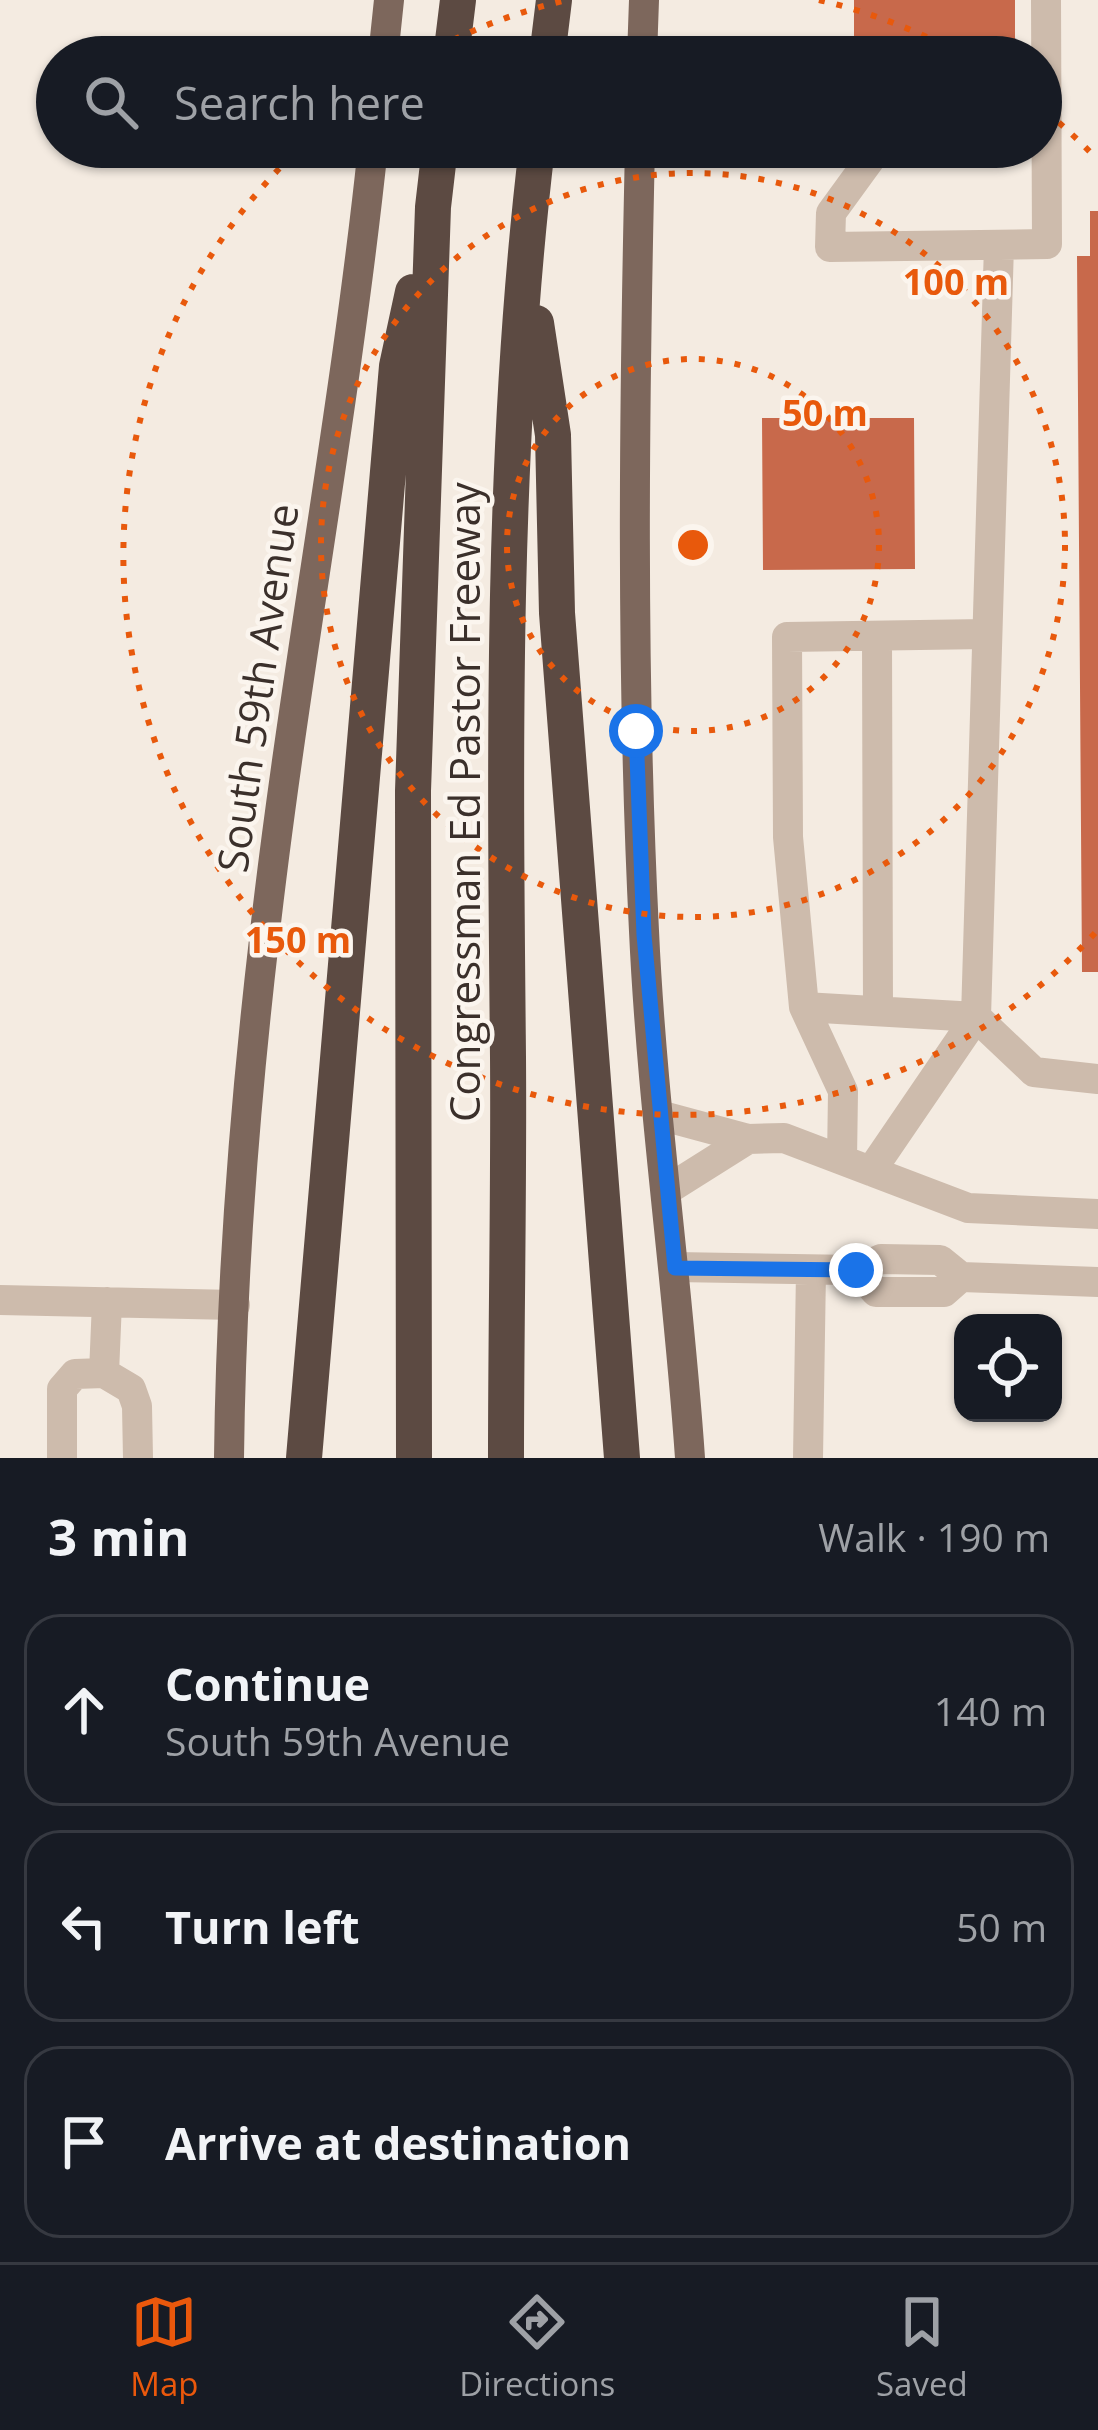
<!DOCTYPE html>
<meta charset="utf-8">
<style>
:root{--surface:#171b24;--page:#20242c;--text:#f1f3f6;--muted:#9ea1a6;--line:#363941;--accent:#ea580c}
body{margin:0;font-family:"Open Sans",sans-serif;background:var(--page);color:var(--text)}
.controls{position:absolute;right:36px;bottom:36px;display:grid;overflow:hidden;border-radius:24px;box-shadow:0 3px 9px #0004}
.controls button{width:108px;height:108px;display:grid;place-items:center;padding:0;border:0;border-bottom:3px solid var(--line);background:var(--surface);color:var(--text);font:60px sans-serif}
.stop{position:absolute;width:36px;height:36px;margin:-27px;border:9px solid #1a73e8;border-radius:50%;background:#fff}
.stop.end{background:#1a73e8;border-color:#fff;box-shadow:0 3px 12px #0008}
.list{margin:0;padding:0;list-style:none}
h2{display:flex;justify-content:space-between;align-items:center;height:156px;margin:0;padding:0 48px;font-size:51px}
h2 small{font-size:39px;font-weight:400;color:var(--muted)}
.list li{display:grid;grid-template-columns:78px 1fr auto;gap:36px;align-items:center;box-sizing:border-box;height:192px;margin:0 24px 24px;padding:0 24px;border:3px solid var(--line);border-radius:36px}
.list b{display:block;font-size:45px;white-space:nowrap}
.list p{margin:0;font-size:39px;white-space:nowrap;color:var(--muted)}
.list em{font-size:39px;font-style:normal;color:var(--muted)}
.icon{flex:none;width:66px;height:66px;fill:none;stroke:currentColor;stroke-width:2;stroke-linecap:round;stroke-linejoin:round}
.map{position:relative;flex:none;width:1098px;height:1458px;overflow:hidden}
.search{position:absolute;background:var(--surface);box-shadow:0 3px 9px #0004;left:36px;right:36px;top:36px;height:132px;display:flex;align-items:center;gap:30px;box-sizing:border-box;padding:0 42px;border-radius:66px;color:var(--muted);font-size:45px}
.sheet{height:804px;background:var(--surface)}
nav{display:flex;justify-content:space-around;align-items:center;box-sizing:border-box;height:168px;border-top:3px solid var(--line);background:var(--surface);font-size:33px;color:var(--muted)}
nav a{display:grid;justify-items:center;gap:6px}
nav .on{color:var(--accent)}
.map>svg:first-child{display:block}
</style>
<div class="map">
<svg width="1098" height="1458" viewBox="0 0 1098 1458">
<rect width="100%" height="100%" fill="#f4ebe1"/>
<!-- building -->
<path fill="#c8694b" d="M854 0H1015V51L854 52Z
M968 147H1014V165H968Z
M1090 211H1098V972H1082L1077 256H1090Z
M762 418H914L915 569 763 570Z"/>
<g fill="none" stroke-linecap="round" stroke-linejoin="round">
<!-- minor -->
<path stroke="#cdbbac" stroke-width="30" d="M879 147 831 213 830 247 1047 244 1046 0
M877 636 878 1011
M804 1007 976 1017 1034 1072 1098 1079
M659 1115 748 1139 784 1138 968 1208 1098 1214
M842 1160 843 1091 804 1007 788 837 787 637 986 634
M871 1171 976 1017 999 245
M667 1190 748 1139
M675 1267 856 1270 881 1259 940 1260 961 1277 1098 1282
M856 1270 876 1292H944L961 1277
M0 1300 235 1305
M107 1302 104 1373 131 1389 137 1406 138 1458
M62 1458V1389L75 1374 104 1373
M808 1458 811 1271"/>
<!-- major -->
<path stroke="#7d675c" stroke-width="30" d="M383 57 389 0
M642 57 644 0
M640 147C634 408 631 670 644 931 652 1107 678 1282 690 1458
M229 1458C231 1285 244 1112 264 940 294 675 345 413 373 147"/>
<!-- highway -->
<path stroke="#5c4a42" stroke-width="36" d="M451 57 458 0
M547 57 554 0
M536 323 553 435 557 613 622 1458
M304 1458 397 366 413 292
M414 1458 413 791 433 207 440 147
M506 1458C506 1324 509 1191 508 1057 505 753 501 449 537 147"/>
</g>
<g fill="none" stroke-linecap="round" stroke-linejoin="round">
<!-- route -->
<path stroke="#1a73e8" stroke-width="15" d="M636 731 644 935 675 1268 856 1270"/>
</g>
<!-- distance rings -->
<g fill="none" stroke="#e8590c" stroke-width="6" stroke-dasharray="6 12">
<circle cx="693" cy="545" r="186"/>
<circle cx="693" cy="545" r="372"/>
<path d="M1095 933A559 559 0 1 1 298 150M422 56A559 559 0 0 1 567 0M819 0A559 559 0 0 1 964 56M1045 111A559 559 0 0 1 1095 157"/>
</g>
<g text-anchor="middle" stroke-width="9" stroke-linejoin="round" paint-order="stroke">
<!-- street labels -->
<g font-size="42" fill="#3b302b" stroke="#fbf5ee">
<text transform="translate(258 688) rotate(-82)" y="15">South 59th Avenue</text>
<text transform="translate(465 802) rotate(-90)" y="15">Congressman Ed Pastor Freeway</text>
</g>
</g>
<circle cx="693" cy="545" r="18" fill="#e8590c" stroke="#fbf5ee" stroke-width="6"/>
<g font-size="36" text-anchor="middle" font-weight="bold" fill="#e8590c" stroke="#fbf5ee" stroke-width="9" stroke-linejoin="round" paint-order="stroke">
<text x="956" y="295">100 m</text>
<text x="825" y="426">50 m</text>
<text x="298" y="953">150 m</text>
</g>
</svg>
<div class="controls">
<button><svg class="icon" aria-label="locate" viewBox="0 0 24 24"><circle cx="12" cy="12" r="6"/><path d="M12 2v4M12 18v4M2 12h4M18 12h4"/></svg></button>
</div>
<div class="stop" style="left:636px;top:731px"></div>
<div class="stop end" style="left:856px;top:1270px"></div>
<div class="search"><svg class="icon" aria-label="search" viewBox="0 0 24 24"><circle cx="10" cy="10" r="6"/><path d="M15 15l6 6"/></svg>Search here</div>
</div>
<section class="sheet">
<h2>3 min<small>Walk · 190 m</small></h2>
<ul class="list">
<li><svg class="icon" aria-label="ahead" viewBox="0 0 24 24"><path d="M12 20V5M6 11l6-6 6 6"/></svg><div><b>Continue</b><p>South 59th Avenue</p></div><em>140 m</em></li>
<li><svg class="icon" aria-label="left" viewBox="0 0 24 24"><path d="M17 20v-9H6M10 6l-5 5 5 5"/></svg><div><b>Turn left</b></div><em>50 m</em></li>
<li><svg class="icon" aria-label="arrive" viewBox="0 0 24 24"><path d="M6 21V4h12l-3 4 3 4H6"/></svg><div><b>Arrive at destination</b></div></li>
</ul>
</section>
<nav>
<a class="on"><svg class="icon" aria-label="map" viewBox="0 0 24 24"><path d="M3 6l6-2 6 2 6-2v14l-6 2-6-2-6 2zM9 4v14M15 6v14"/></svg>Map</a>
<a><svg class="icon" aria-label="directions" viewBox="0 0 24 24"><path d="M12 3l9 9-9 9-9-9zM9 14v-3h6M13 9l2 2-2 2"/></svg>Directions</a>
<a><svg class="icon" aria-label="saved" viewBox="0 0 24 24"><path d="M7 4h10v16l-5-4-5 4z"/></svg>Saved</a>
</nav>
